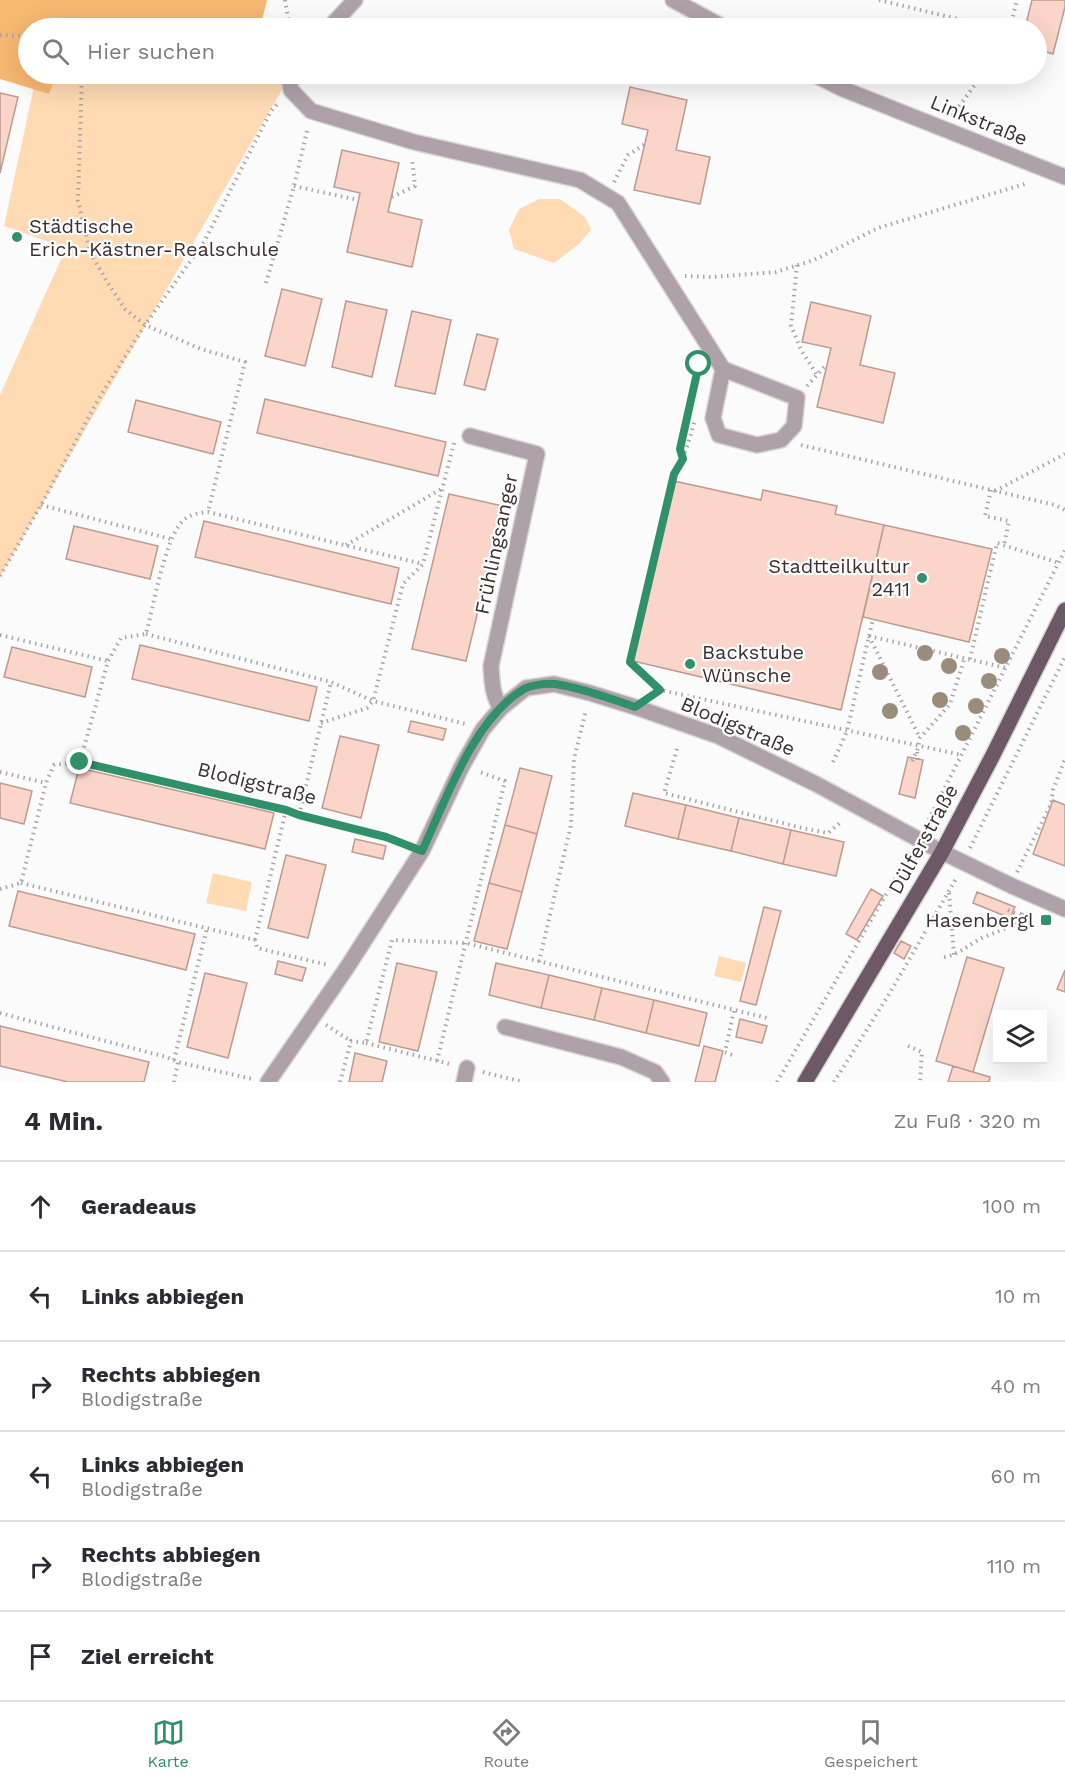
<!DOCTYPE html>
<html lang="de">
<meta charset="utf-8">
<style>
:root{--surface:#fff;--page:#f7f7f7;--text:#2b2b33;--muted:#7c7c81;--line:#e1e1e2;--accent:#309069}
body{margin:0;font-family:"Work Sans",sans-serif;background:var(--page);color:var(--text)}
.controls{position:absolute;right:18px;bottom:18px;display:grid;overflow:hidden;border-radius:0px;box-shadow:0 6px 24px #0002}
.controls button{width:54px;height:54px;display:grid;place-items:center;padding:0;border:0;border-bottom:2px solid var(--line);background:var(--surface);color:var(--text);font:30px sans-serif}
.stop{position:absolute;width:18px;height:18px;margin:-14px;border:4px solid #309069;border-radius:50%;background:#fff}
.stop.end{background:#309069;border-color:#fff;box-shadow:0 2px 6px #0008}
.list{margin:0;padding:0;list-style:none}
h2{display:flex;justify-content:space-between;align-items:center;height:78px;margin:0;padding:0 24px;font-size:26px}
h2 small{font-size:20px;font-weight:400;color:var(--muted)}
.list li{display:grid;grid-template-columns:39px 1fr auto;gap:18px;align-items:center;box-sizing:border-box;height:90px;padding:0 24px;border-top:2px solid var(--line)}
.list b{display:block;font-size:22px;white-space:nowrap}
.list p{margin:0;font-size:20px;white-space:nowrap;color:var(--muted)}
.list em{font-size:20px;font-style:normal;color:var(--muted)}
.icon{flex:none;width:33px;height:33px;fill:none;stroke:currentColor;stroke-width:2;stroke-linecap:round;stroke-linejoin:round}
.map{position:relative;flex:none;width:1065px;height:1082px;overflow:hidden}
.search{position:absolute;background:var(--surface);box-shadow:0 6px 24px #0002;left:18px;right:18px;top:18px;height:66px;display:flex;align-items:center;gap:15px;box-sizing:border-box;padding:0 21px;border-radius:33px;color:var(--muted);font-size:22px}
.sheet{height:618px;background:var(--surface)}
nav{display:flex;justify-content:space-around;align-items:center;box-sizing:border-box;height:84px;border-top:2px solid var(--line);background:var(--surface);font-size:16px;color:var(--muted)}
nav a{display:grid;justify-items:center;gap:3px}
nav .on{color:var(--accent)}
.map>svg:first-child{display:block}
</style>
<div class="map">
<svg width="1065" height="1082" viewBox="0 0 1065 1082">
<rect width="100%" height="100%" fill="#fbfbfb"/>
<!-- green -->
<path fill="#ffdab3" d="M41 74H291L0 577V395L66 248 4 226 36 77Z
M539 199H560L585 217 591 230 579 244 554 263 514 249 509 230 519 209Z
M213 873 252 882 246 911 206 903Z
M719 956 746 963 741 982 714 976Z"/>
<!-- forest -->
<path fill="#f7b870" d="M0 0H267L260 28H28V74H57L49 94 0 79Z"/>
<!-- building -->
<path fill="#fbd5c9" stroke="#bc9b90" stroke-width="1.5" d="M1032 0H1065V7L1053 54 1036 49V28H1025Z
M630 87 687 100 676 150 710 157 700 204 634 190 648 130 622 124Z
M0 93 18 97 0 173Z
M342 150 399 163 388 212 422 220 412 267 347 252 360 193 334 187Z
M282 289 322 299 305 366 265 356Z
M346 301 387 310 372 377 332 367Z
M811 302 871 316 860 365 895 373 883 423 817 407 831 348 802 342Z
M412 311 451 320 435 394 395 386Z
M477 334 498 339 485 390 464 385Z
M265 399 446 442 438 476 257 433Z
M136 400 221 422 213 454 128 432Z
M674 481 761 500 763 490 837 506 835 514 884 525 841 710 633 661Z
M449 494 503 506 466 661 412 649Z
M204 521 399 568 391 604 195 557Z
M884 525 992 549 969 642 863 617Z
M74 526 158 546 150 579 66 559Z
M140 645 317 687 309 721 132 679Z
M12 647 92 667 85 697 4 677Z
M411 721 446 729 443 740 408 732Z
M340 736 379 745 361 818 322 808Z
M908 757 923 760 915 798 899 794Z
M79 768 274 813 265 849 70 803Z
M520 768 552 776 537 834 505 825Z
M0 783 32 791 24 824 0 818Z
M633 793 686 805 678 839 625 826Z
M1053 800 1065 805V866L1033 854Z
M686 805 739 818 731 851 678 839Z
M739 818 791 830 783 864 731 851Z
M505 825 537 834 522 892 489 883Z
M791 830 844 842 836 876 783 864Z
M355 839 386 846 383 859 352 852Z
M286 855 326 865 308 938 268 928Z
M489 883 522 892 507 949 474 941Z
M871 889 883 896 857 940 846 934Z
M18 891 195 934 186 970 9 926Z
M977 892 1015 907 1010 918 973 903Z
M764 907 781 911 756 1005 740 1001Z
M901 941 911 946 904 959 894 953Z
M967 957 1004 968 973 1072 936 1061Z
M278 961 306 968 302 981 275 974Z
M397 963 437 972 418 1051 379 1042Z
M496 963 549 975 541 1008 489 995Z
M1065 970V992L1057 989Z
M205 973 247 983 228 1058 187 1047Z
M549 975 602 988 594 1020 541 1008Z
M602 988 654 1000 646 1033 594 1020Z
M654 1000 707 1013 699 1046 646 1033Z
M740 1019 767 1026 762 1043 736 1037Z
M0 1026 149 1062 144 1082H68L0 1066Z
M704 1046 723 1051 715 1082H695Z
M355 1053 387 1061 382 1082H349Z
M953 1066 990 1077 989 1082H948Z"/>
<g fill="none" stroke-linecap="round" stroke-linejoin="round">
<!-- minor casing -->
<g stroke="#d9d6d7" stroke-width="18">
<path id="minor" d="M673 0 725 28
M329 28 355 0
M288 74 291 90 311 111 414 142 580 180 618 203 723 369
M813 74 843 89 1065 177
M723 369 797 398 794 426 781 440 757 445 719 435 713 418Z
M470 436 537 454 491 666C492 680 492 696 501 708
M505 1027 621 1057 655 1072 662 1082
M268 1082 346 969 422 851 462 766 483 729 501 708 526 688 554 684 590 693 635 707 718 736 816 784 942 852 1012 886 1065 909
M464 1082 467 1068"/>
</g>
<!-- major casing -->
<g stroke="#d9d6d7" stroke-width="18">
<path id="major" d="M805 1082 942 852 993 755 1065 610"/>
</g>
<!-- path -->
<path stroke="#aaa4a5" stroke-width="4" stroke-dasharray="1.5 4.5" stroke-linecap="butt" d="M285 0 290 28
M879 0 995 28
M1010 28 1017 0
M0 35 28 36
M82 74 78 201 90 252 106 280 125 309 145 325 201 349 245 362 208 512
M952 116 983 74
M614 182 628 155 645 144
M294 186 358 200
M392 197 415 186 412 158
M797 265 791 326 801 350 817 375
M685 276 712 277 776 272 814 260 878 228 1028 183
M266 283 294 186 308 127
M807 386 827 364
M801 445 1055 505 1065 510
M683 459 680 449 699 365
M991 490 985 516 1009 521 1004 545
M995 491 1065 454
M41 505 171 539
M346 545 443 488
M0 576 41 505 98 400 145 325 204 242 271 111 279 102
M146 634 331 682 373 701 466 724
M0 635 108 661
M869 636 1006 668
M869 636 920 738
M970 659 997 543 1059 563
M660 690 630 662 674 474C685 456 690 439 695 419
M658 691 660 690 962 755
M321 723 367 708 373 701 403 584 423 564 454 443
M677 749 664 793 802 828 828 833 841 822
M917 752 918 762
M912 761 917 751 920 738 950 704 965 657
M80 762 286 810 299 815 386 837 408 845
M833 762 847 731 873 619
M0 772 46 783
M299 815 331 682
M926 825 1065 550
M970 848 1065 657
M1017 872 1051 804 1053 790 1065 759
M21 883 255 940 257 948 328 965
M0 889 21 883 46 783 54 765 80 762 108 661 121 638 146 634C153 608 165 539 182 522 189 514 199 513 208 512L423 564
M949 893 954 955
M1008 910 1021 916
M255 940 286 810
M944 957C957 955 966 947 978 940 992 932 1019 928 1023 910
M539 962 571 825 574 759 586 710
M0 1013 166 1057 178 1062 252 1079
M326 1025 351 1041
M366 1043 450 1064
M908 1046 922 1052 920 1082
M732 1055 725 1052 734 1010
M174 1060 207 928
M437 1061 505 781 477 771
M483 1072 523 1082
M174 1082 178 1062
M340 1082 351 1041 366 1043 392 940 466 943 767 1018
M777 1082 910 853
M834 1082 891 991 957 877"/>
<!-- minor -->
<use href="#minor" stroke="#aea1aa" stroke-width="15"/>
<!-- major -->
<use href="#major" stroke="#6d5867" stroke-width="15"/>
</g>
<!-- trees -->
<g fill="#9a8c7b">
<circle cx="925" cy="653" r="8"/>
<circle cx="1002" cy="656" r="8"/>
<circle cx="949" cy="666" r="8"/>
<circle cx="880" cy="672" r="8"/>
<circle cx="989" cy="681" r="8"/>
<circle cx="940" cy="700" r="8"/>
<circle cx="976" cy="706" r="8"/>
<circle cx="890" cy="711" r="8"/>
<circle cx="963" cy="733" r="8"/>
</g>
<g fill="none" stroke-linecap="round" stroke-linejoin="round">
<!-- route -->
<path stroke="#309069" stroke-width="8" d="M80 762 286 810 299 815 386 837 422 851C446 800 474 718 524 689 531 685 547 683 555 684 579 687 612 699 635 707L660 690 630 662 674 474 683 459 680 449 699 364"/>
</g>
<!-- markers -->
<g fill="#309069" stroke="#fff" stroke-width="2">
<circle cx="17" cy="237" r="6"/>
<circle cx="922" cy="578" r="6"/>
<circle cx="690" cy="664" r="6"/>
<rect x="1040" y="914" width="12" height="12" rx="3"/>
</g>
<g text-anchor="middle" stroke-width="4.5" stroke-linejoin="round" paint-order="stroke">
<!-- street labels -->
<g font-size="20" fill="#3d2f32" stroke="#fff">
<text transform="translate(979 120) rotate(22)" y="7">Linkstraße</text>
<text transform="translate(496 544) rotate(-78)" y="7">Frühlingsanger</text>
<text transform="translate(738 726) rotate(23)" y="7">Blodigstraße</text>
<text transform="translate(257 783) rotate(14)" y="7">Blodigstraße</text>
<text transform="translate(923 839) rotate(-61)" y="7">Dülferstraße</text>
</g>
<!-- poi labels -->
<g font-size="20" fill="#3d2f32" stroke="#fff" text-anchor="start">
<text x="29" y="233">Städtische<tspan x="29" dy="23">Erich-Kästner-Realschule</tspan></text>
<text x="910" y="573" text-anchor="end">Stadtteilkultur<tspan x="910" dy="23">2411</tspan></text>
<text x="702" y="659">Backstube<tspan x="702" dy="23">Wünsche</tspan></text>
<text x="1034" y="927" text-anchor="end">Hasenbergl</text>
</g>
</g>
</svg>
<div class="controls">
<button><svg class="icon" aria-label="layers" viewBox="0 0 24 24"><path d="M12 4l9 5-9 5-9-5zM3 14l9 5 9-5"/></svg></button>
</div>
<div class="stop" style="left:699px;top:364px"></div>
<div class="stop end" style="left:80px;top:762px"></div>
<div class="search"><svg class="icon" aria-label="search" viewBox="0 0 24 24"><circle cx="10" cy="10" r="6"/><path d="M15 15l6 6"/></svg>Hier suchen</div>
</div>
<section class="sheet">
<h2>4 Min.<small>Zu Fuß · 320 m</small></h2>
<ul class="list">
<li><svg class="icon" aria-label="ahead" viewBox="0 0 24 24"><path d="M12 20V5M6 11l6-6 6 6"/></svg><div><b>Geradeaus</b></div><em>100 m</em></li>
<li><svg class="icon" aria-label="left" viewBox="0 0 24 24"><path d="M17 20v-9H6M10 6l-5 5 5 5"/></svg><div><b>Links abbiegen</b></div><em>10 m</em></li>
<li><svg class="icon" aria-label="right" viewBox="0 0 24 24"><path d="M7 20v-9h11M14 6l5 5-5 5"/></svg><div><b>Rechts abbiegen</b><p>Blodigstraße</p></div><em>40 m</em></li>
<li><svg class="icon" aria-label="left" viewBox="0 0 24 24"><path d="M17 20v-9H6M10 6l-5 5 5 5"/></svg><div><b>Links abbiegen</b><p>Blodigstraße</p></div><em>60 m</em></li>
<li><svg class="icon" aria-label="right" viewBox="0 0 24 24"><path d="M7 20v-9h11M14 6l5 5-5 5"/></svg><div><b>Rechts abbiegen</b><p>Blodigstraße</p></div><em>110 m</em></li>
<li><svg class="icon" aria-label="arrive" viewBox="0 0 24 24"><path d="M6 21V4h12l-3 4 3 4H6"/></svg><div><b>Ziel erreicht</b></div></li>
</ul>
</section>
<nav>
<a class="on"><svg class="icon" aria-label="map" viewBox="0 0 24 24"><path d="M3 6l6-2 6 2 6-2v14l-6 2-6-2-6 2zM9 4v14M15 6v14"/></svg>Karte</a>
<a><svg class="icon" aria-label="directions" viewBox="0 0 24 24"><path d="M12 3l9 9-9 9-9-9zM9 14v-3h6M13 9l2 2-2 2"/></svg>Route</a>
<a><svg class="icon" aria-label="saved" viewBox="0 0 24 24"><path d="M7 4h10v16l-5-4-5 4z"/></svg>Gespeichert</a>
</nav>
